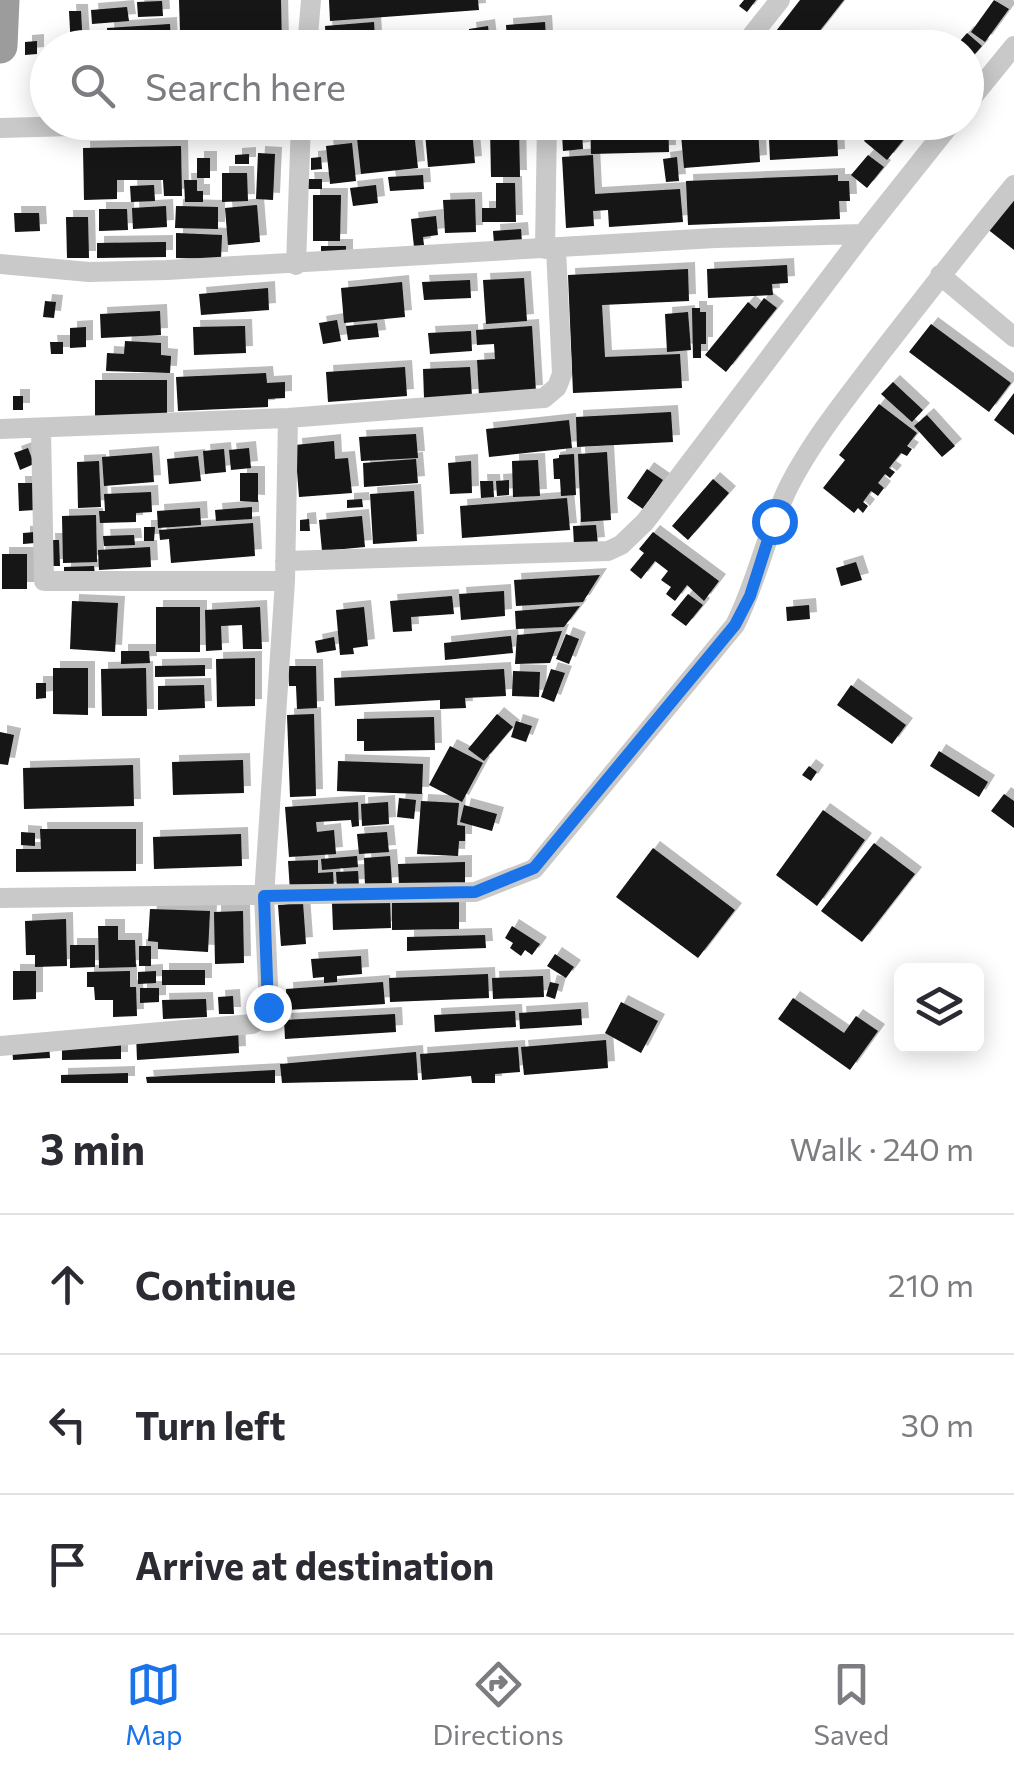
<!DOCTYPE html>
<meta charset="utf-8">
<style>
:root{--surface:#fff;--page:#f7f7f7;--text:#2b2b33;--muted:#7c7c81;--line:#e1e1e2;--accent:#1a73e8}
body{margin:0;font-family:Commissioner,sans-serif;background:var(--page);color:var(--text)}
.controls{position:absolute;right:30px;bottom:30px;display:grid;overflow:hidden;border-radius:15px;box-shadow:0 5px 25px #0003}
.controls button{width:90px;height:90px;display:grid;place-items:center;padding:0;border:0;border-bottom:2px solid var(--line);background:var(--surface);color:var(--text);font:50px sans-serif}
.stop{position:absolute;width:30px;height:30px;margin:-22px;border:8px solid #1a73e8;border-radius:50%;background:#fff}
.stop.end{background:#1a73e8;border-color:#fff;box-shadow:0 2px 10px #0008}
.list{margin:0;padding:0;list-style:none}
h2{display:flex;justify-content:space-between;align-items:center;height:130px;margin:0;padding:0 40px;font-size:42px}
h2 small{font-size:32px;font-weight:400;color:var(--muted)}
.list li{display:grid;grid-template-columns:65px 1fr auto;gap:30px;align-items:center;box-sizing:border-box;height:140px;padding:0 40px;border-top:2px solid var(--line)}
.list b{display:block;font-size:38px;white-space:nowrap}
.list em{font-size:32px;font-style:normal;color:var(--muted)}
.icon{flex:none;width:55px;height:55px;fill:none;stroke:currentColor;stroke-width:2;stroke-linecap:round;stroke-linejoin:round}
.map{position:relative;flex:none;width:1014px;height:1083px;overflow:hidden}
.search{position:absolute;background:var(--surface);box-shadow:0 5px 25px #0003;left:30px;right:30px;top:30px;height:110px;display:flex;align-items:center;gap:25px;box-sizing:border-box;padding:0 35px;border-radius:55px;color:var(--muted);font-size:38px}
.sheet{height:550px;background:var(--surface)}
nav{display:flex;justify-content:space-around;align-items:center;box-sizing:border-box;height:140px;border-top:2px solid var(--line);background:var(--surface);font-size:28px;color:var(--muted)}
nav a{display:grid;justify-items:center;gap:5px}
nav .on{color:var(--accent)}
.map>svg:first-child{display:block}
</style>
<div class="map">
<svg width="1014" height="1083" viewBox="0 0 1014 1083">
<defs>
<filter id="shadow"><feDropShadow dx="7" dy="-7" stdDeviation="0" flood-color="#0004"/></filter>
</defs>
<rect width="100%" height="100%" fill="#fff"/>
<!-- building -->
<path fill="#131313" filter="url(#shadow)" d="M179 0H281L282 48H246V31L180 32Z
M329 0H478L479 10 330 21Z
M744 0H756L747 12 739 6Z
M800 0H844L814 38 822 44 819 48H763Z
M994 0 1009 9 985 42 971 32Z
M162 1 163 16 138 17 137 2Z
M127 7 129 21 92 24 91 10Z
M69 11H81L83 48H71Z
M374 22 375 38 326 42 325 26Z
M545 22 546 38 507 41 506 25Z
M170 24 171 48H108L107 28Z
M488 26 490 42 471 45 469 29Z
M967 33 982 46 966 64V48H954Z
M403 39 404 48H388V40Z
M37 41V54L25 55V42Z
M590 122H668L669 152 591 154Z
M879 122H885L905 138 887 160 864 141Z
M490 128H519L520 177H491Z
M758 129 760 162 684 168 681 135Z
M472 130 475 163 428 167 425 133Z
M414 132 418 168 361 174 357 138Z
M582 132 583 149 563 151 562 134Z
M837 134 838 156 770 160 769 138Z
M352 143 356 181 330 184 326 146Z
M181 146 182 196H164L163 180H117V199L84 200 83 148Z
M258 153 275 154 273 200 256 199Z
M249 154V164H235V155Z
M593 155 595 194 680 189 683 222 609 227 608 210 593 211 594 226 566 228 562 157Z
M868 155 884 167 867 188 851 175Z
M321 157 322 169 311 170V158Z
M677 157 679 181 666 182 663 159Z
M197 158H210V178H197Z
M222 173H247L248 201 222 202Z
M423 175 424 189 390 191 388 177Z
M838 175V181H849L850 201H839L840 219 688 225 686 181Z
M307 179H322V189H308Z
M184 180H197V191H203V202H185Z
M496 183H515L516 222H482V208H496Z
M154 185 155 201 131 202 130 186Z
M376 185 378 203 353 206 350 188Z
M1014 191V250L986 228Z
M313 195H341L340 241H313Z
M475 199 476 232 445 233 443 200Z
M257 205 260 242 228 245 225 208Z
M166 206 167 227 133 229 132 208Z
M176 206 218 207V229L175 228Z
M99 209H127L128 230 99 231Z
M14 213H39L40 231 15 232Z
M436 216 438 235 423 237 424 245 414 247 411 219Z
M66 217H88L89 258H67Z
M521 229 522 242 494 244 493 231Z
M176 233 222 235 221 259 176 258Z
M166 242V257L97 258V243Z
M321 246H346V257L321 258Z
M787 265 788 283 772 284 773 295 708 298 707 269Z
M688 269 689 301 602 305 605 357 680 354 682 388 573 393 568 275Z
M524 278 527 321 486 324 483 280Z
M470 280 471 298 424 300 422 282Z
M402 282 405 317 344 323 341 288Z
M268 288 269 310 201 315 199 294Z
M764 298 777 308 726 372 705 355 748 302 756 309Z
M45 301 56 302 54 318 43 317Z
M692 308H700V312H706V344H701V358H693Z
M160 311 161 335 101 338 100 314Z
M688 312 691 350 667 352 665 314Z
M337 320 341 341 323 344 319 323Z
M377 323 379 337 348 340 346 326Z
M931 324 1011 383 989 412 909 352Z
M245 326 246 353 194 355 193 327Z
M532 326 536 392 479 396 477 360 495 359 494 344 477 345 476 330Z
M86 327V347L70 348V328Z
M471 331 472 351 430 354 428 333Z
M125 341 161 343V355L171 356 170 373 106 371 107 353 124 354Z
M50 342H63V354H51Z
M405 367 407 396 328 402 326 372Z
M470 367 472 396 424 398 423 369Z
M266 373 267 383 285 382V398L268 399V407L178 411 176 377Z
M95 380H167V419H95Z
M893 382 923 410 912 422 881 394Z
M1014 393V435L994 420Z
M13 396H23V410H13Z
M879 404 917 433 907 446 912 449 907 456 901 453 889 468 895 472 890 478 885 474 878 483 884 488 878 496 871 491 863 502 868 506 863 513 858 508 854 513 823 488 845 460 839 455Z
M671 412 673 442 577 447 576 417Z
M927 415 955 446 942 457 914 426Z
M569 420 572 448 489 457 486 429Z
M416 434 418 458 361 461 359 437Z
M334 441 335 459 348 458 352 493 299 497 295 445Z
M28 448 34 464 20 470 14 453Z
M249 448 251 468 231 470 229 450Z
M224 449 226 472 205 474 203 451Z
M607 452 611 520 581 522 578 454Z
M152 453 154 482 104 486 102 457Z
M574 454 576 495 561 496 560 479H554L553 459 559 458V455Z
M198 456 201 481 169 484 167 459Z
M416 459 418 483 364 487 363 463Z
M538 460 540 496 513 497 512 461Z
M99 461 101 507 78 508 77 462Z
M471 461 472 493 450 494 448 463Z
M647 469 663 480 643 509 627 498Z
M240 473H258V502L240 501Z
M713 479 729 493 688 540 672 526Z
M509 480V495L497 496 496 481Z
M480 481H493L494 497 481 498Z
M18 483H34L35 510 19 511Z
M414 491 417 541 373 544 370 494Z
M151 492 152 512 136 513V522L100 523 99 511H105L104 494Z
M567 498 570 530 462 538 460 506Z
M362 499 363 507 347 508V500Z
M252 507V519L216 521 215 510Z
M200 508 201 525 158 528 157 511Z
M96 515 97 562 63 563 62 516Z
M362 516 365 547 322 551 319 520Z
M309 519 310 531H300V520Z
M253 523 255 556 171 563 169 539 160 540 159 530Z
M596 525 598 544 574 546 573 526Z
M144 527H155L154 541H144Z
M35 532V543L23 544V533Z
M653 532 719 581 704 601 687 585 675 601 666 594 671 587 661 580 668 571 655 561 641 579 630 570 644 553 639 549Z
M134 535 135 545 104 546 103 536Z
M48 540H59L60 566H49Z
M150 547 151 567 99 570 98 550Z
M2 554H27V589H2Z
M856 562 862 580 841 586 836 568Z
M94 566 95 574 64 575V567Z
M600 575 583 602 516 606 514 580Z
M504 591 505 616 461 620 459 594Z
M688 594 703 605 686 626 671 615Z
M452 596 454 614 411 617 412 631 393 632 390 601Z
M72 601 118 603 115 652 70 649Z
M809 605 810 619 787 621 786 607Z
M580 606 564 627 516 629 515 611Z
M156 607H200V652H156Z
M260 607 262 649H243L242 625 221 626 222 650 206 651 205 610Z
M364 607 368 646 353 648 354 654 340 655 336 610Z
M562 631 550 663 515 664 517 635Z
M566 634 579 639 569 664 556 659Z
M511 636 513 653 445 660 444 643Z
M334 637 336 650 317 653 315 641Z
M121 651H149L150 663 121 664Z
M255 658V706L217 707 216 659Z
M205 665V676L155 677V666Z
M288 666H316L317 708 297 709 296 686H289Z
M53 668H88V715L53 714Z
M146 668 147 716H102L101 669Z
M504 669 506 696 465 698 466 708 440 709V700L335 706 334 678Z
M551 669 565 673 554 702 541 697Z
M513 671 540 672 539 697 512 696Z
M36 683H46V698L36 699Z
M204 685 205 708 158 710V686Z
M851 685 906 725 892 744 837 705Z
M314 714 316 796 290 797 287 715Z
M497 714 513 727 484 761 468 749Z
M434 717 435 750 364 751V741H357V719Z
M516 721 532 726 526 742 511 737Z
M0 732 14 735 8 765 0 764Z
M450 746 483 763 462 802 429 785Z
M939 751 988 782 979 797 930 766Z
M243 760 244 793 173 795 172 762Z
M338 761 423 764 422 794 337 791Z
M133 765 134 806 24 809 23 768Z
M809 766 817 772 811 781 802 775Z
M1004 794 1014 801V828L991 811Z
M399 798 416 800 414 819 397 817Z
M421 801 459 803 457 825 465 826V841H459L458 856 417 854Z
M358 802 359 826 352 827 351 820 316 822 317 832 334 830 336 854 289 857 285 807Z
M388 802 389 824 362 826 361 804Z
M464 805 497 814 492 831 460 822Z
M823 810 865 840 817 906 776 875Z
M40 829H136V871L16 872V849H41Z
M21 832 35 833V846L21 845Z
M387 832 389 852 359 854 357 834Z
M241 834 242 866 154 869 153 837Z
M874 843 915 874 862 942 821 911Z
M653 848 735 910 698 958 616 897Z
M357 856 358 867 322 870 321 859Z
M390 856 392 884 365 886 364 858Z
M318 860V873L333 872 334 889 290 891 288 861Z
M465 862V884L399 886 398 864Z
M358 871 359 886 337 887 336 872Z
M390 901 391 928 333 930 332 903Z
M392 901H459V929L392 930Z
M303 903 306 944 281 946 278 905Z
M150 909 210 911 208 952 158 949V942L148 941Z
M243 911 244 963 215 964 214 912Z
M66 919 67 966 35 967V955H26L25 921Z
M98 926H118V940H135L136 967 99 968Z
M512 926 540 944 532 955 525 950 521 956 510 948 513 943 505 938Z
M485 935 486 948 407 951V937Z
M70 945H95V967L70 968Z
M139 946H151V966H139Z
M555 954 574 967 566 978 547 966Z
M361 956 362 974 337 976V982L324 983V977L313 978 311 959Z
M162 970H205V985H162Z
M13 971H36V999L13 1000Z
M130 971V987H136L137 1016 113 1017V1000H95L94 987H87V972Z
M156 971V983L138 984V972Z
M488 974 489 998 390 1002 389 978Z
M543 976 544 997 493 999 492 978Z
M383 982 385 1004 287 1010 286 989Z
M550 982 559 984 555 999 546 996Z
M140 988H159V1002L140 1003Z
M233 996 234 1014H219L218 997Z
M793 998 844 1033 856 1016 878 1031 850 1070 778 1019Z
M206 999 207 1017 163 1019 162 1000Z
M621 1002 658 1021 641 1053 605 1033Z
M581 1009 582 1025 520 1029 519 1013Z
M515 1011 516 1027 435 1032 434 1015Z
M395 1014 396 1032 285 1039 284 1020Z
M238 1027 239 1053 137 1060 136 1034Z
M121 1038V1059L62 1060V1039Z
M606 1040 608 1068 524 1075 521 1047Z
M49 1043 50 1058 13 1060 12 1045Z
M518 1047 520 1072 495 1074V1083H472L471 1076 422 1080 420 1054Z
M416 1052 418 1080 282 1083 280 1064Z
M275 1070V1083H147L146 1077Z
M128 1073V1083H61V1075Z"/>
<g fill="none" stroke-linecap="round" stroke-linejoin="round">
<!-- minor -->
<path stroke="#c9c9c9" stroke-width="20" d="M307 48 311 0
M742 48 780 0
M966 105 1014 46
M0 128 223 122
M545 249 547 122
M0 264 89 272 167 270 715 238 863 234
M296 265 301 122
M940 275 1014 337
M0 429 288 418 544 398 557 387 562 374 556 249
M41 430 44 581H285
M285 561 608 551 621 545 645 522 863 234 952 122
M0 898 475 892 534 869 735 625C758 580 767 529 790 484 814 438 846 399 877 358 922 300 967 242 1014 185
M0 1046 252 1024 263 1017 269 1007 264 896 285 581 288 418"/>
<!-- trunk -->
<path stroke="#9c9c9c" stroke-width="35" d="M0 46 2 0"/>
</g>
<g fill="none" stroke-linecap="round" stroke-linejoin="round">
<!-- route -->
<path stroke="#1a73e8" stroke-width="12" d="M268 1007 264 896 475 892 534 868 735 625 750 596 774 521"/>
</g>
</svg>
<div class="controls">
<button><svg class="icon" aria-label="layers" viewBox="0 0 24 24"><path d="M12 4l9 5-9 5-9-5zM3 14l9 5 9-5"/></svg></button>
</div>
<div class="stop" style="left:774px;top:521px"></div>
<div class="stop end" style="left:268px;top:1007px"></div>
<div class="search"><svg class="icon" aria-label="search" viewBox="0 0 24 24"><circle cx="10" cy="10" r="6"/><path d="M15 15l6 6"/></svg>Search here</div>
</div>
<section class="sheet">
<h2>3 min<small>Walk · 240 m</small></h2>
<ul class="list">
<li><svg class="icon" aria-label="ahead" viewBox="0 0 24 24"><path d="M12 20V5M6 11l6-6 6 6"/></svg><div><b>Continue</b></div><em>210 m</em></li>
<li><svg class="icon" aria-label="left" viewBox="0 0 24 24"><path d="M17 20v-9H6M10 6l-5 5 5 5"/></svg><div><b>Turn left</b></div><em>30 m</em></li>
<li><svg class="icon" aria-label="arrive" viewBox="0 0 24 24"><path d="M6 21V4h12l-3 4 3 4H6"/></svg><div><b>Arrive at destination</b></div></li>
</ul>
</section>
<nav>
<a class="on"><svg class="icon" aria-label="map" viewBox="0 0 24 24"><path d="M3 6l6-2 6 2 6-2v14l-6 2-6-2-6 2zM9 4v14M15 6v14"/></svg>Map</a>
<a><svg class="icon" aria-label="directions" viewBox="0 0 24 24"><path d="M12 3l9 9-9 9-9-9zM9 14v-3h6M13 9l2 2-2 2"/></svg>Directions</a>
<a><svg class="icon" aria-label="saved" viewBox="0 0 24 24"><path d="M7 4h10v16l-5-4-5 4z"/></svg>Saved</a>
</nav>
